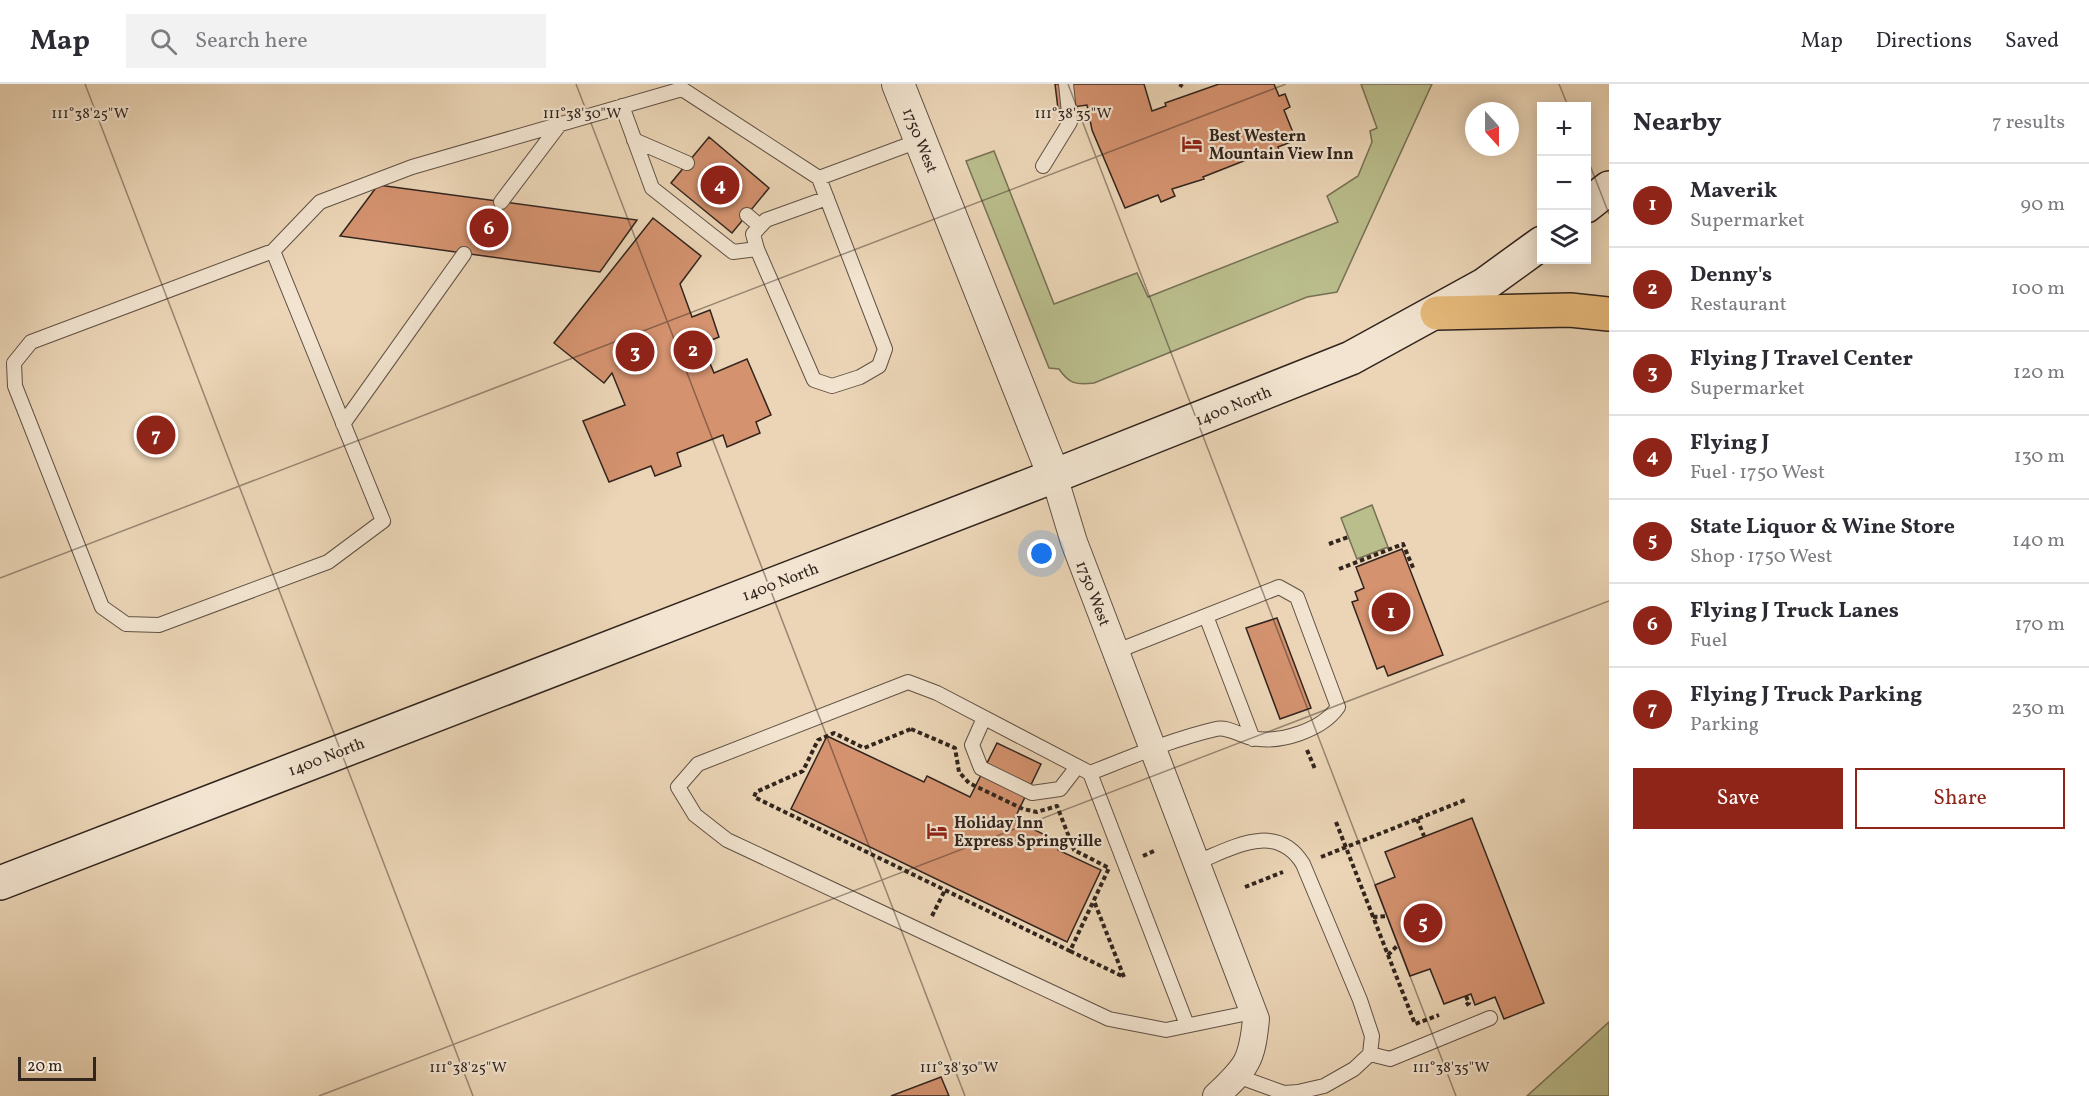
<!DOCTYPE html>
<meta charset="utf-8">
<style>
:root{--surface:#fff;--page:#f2f2f3;--text:#2b2b33;--muted:#7c7c81;--line:#e1e1e2;--accent:#8f2418}
body{margin:0;font-family:Vollkorn,serif;background:var(--page);color:var(--text)}
.controls{position:absolute;right:18px;top:18px;display:grid;overflow:hidden;border-radius:0px;box-shadow:0 3px 15px #0003}
.controls button{width:54px;height:54px;display:grid;place-items:center;padding:0;border:0;border-bottom:2px solid var(--line);background:var(--surface);color:var(--text);font:30px sans-serif}
.compass{position:absolute;left:1465px;top:18px;width:54px;height:54px;border-radius:50%;background:var(--surface);box-shadow:0 3px 15px #0003;rotate:159deg}
.scale{position:absolute;left:18px;bottom:15px;width:78px;box-sizing:border-box;padding-left:6px;border:3px solid #32251e;border-top:0;font-size:16px;line-height:21px;white-space:nowrap;color:#32251e;-webkit-text-stroke:4px #f2e4d0;paint-order:stroke}
.you{position:absolute;left:1042px;top:470px;width:21px;height:21px;margin:-15px;border:4px solid #fff;border-radius:50%;background:#1a73e8;box-shadow:0 0 0 9px #1a73e833}
.badge{display:grid;place-items:center;width:39px;height:39px;border-radius:50%;background:var(--accent);color:#fff;font-size:20px;font-weight:700}
.pin{position:absolute;translate:-50% -50%;border:3px solid #fff;box-shadow:0 2px 6px #0006}
.list{margin:0;padding:0;list-style:none}
h2{display:flex;justify-content:space-between;align-items:center;height:78px;margin:0;padding:0 24px;font-size:26px}
h2 small{font-size:20px;font-weight:400;color:var(--muted)}
.list li{display:grid;grid-template-columns:39px 1fr auto;gap:18px;align-items:center;box-sizing:border-box;height:84px;padding:0 24px;border-top:2px solid var(--line)}
.list b{display:block;font-size:22px;white-space:nowrap}
.list p{margin:0;font-size:20px;white-space:nowrap;color:var(--muted)}
.list em{font-size:20px;font-style:normal;color:var(--muted)}
.actions{display:flex;gap:12px;padding:18px 24px}
.actions a{flex:1;padding:14px 0;border:2px solid var(--accent);border-radius:0px;text-align:center;font-size:21px;color:var(--accent)}
.actions .main{background:var(--accent);color:#fff}
.icon{flex:none;width:33px;height:33px;fill:none;stroke:currentColor;stroke-width:2;stroke-linecap:round;stroke-linejoin:round}
.map{position:relative;flex:none;width:1609px;height:1012px;overflow:hidden}
header{display:flex;align-items:center;gap:36px;box-sizing:border-box;height:84px;padding:0 30px;background:var(--surface);border-bottom:2px solid var(--line)}
header strong{font-size:28px}
nav{display:flex;gap:33px;margin-inline-start:auto;font-size:21px}
.search{width:420px;height:54px;background:var(--page);display:flex;align-items:center;gap:15px;box-sizing:border-box;padding:0 21px;border-radius:0px;color:var(--muted);font-size:22px}
main{display:flex}
aside{flex:1;background:var(--surface)}
.map>svg:first-child{display:block}
</style>
<header>
<strong>Map</strong>
<div class="search"><svg class="icon" aria-label="search" viewBox="0 0 24 24"><circle cx="10" cy="10" r="6"/><path d="M15 15l6 6"/></svg>Search here</div>
<nav><a>Map</a><a>Directions</a><a>Saved</a></nav>
</header>
<main>
<div class="map">
<svg width="1609" height="1012" viewBox="0 0 1609 1012">
<rect width="100%" height="100%" fill="#ebd5b6"/>
<filter id="stains"><feTurbulence type="fractalNoise" baseFrequency=".00333" numOctaves="4"/><feColorMatrix values="0 0 0 0 .2 0 0 0 0 .09 0 0 0 0 .02 0 0 0 .5 -.17"/></filter>
<radialGradient id="worn" r=".72"><stop offset=".6" stop-color="#630" stop-opacity="0"/><stop offset="1" stop-color="#630" stop-opacity=".3"/></radialGradient>
<!-- green -->
<path fill="#babd8c" stroke="#767155" stroke-width="1.5" d="M1361 0H1432L1337 208 1307 213 1094 299C1076 301 1069 300 1059 285L1049 284 966 77 994 67 1054 220 1137 189 1148 213 1338 138 1327 112 1358 92 1372 58 1370 47 1377 44Z
M1372 421 1388 463 1357 475 1341 434Z
M1609 938V1012H1527Z"/>
<!-- building -->
<path fill="#d4926f" stroke="#32251e" stroke-width="1.5" d="M1055 0H1144L1152 27 1166 22 1165 19 1219 0H1274L1279 12 1285 10 1290 23 1284 26 1296 56 1278 63 1280 70 1267 75 1264 69 1203 93 1204 95 1172 105 1175 112 1161 118 1158 111 1125 124 1092 46 1087 21 1058 25Z
M709 53 769 104 732 149 671 99Z
M378 101 637 136 600 188 340 152Z
M653 134 701 172 680 200 692 233 710 226 719 253 702 260 714 289 747 275 771 331 756 338 760 349 727 363 723 351 677 369 681 382 655 392 651 382 609 398 583 337 625 321 612 289 604 299 554 259Z
M1402 465 1443 571 1388 592 1384 582 1377 585 1352 518 1358 516 1355 508 1364 504 1356 483Z
M1277 534 1311 624 1280 635 1246 544Z
M827 652 924 698 927 692 970 713 997 659 1041 680 1014 736 1062 759 1058 766 1101 786 1067 858 791 725Z
M1472 734 1544 919 1504 935 1495 913 1475 921 1471 910 1444 920 1430 885 1410 892 1375 801 1395 793 1385 768Z
M941 993 949 1012H891Z"/>
<g fill="none" stroke-linecap="round" stroke-linejoin="round">
<!-- service casing -->
<g stroke="#605144" stroke-width="16">
<path id="service" d="M622 22 652 104 733 168 757 165
M634 56 687 79
M1043 82 1070 38 1066 0
M819 94 885 265 879 282 860 293 832 302 814 296 757 165 753 150 766 136 827 114
M501 118 560 40
M747 131 760 142
M273 167 31 258 14 279 15 302 102 523 126 540 159 541 328 478 383 437 273 167 320 118 412 83 682 5 819 94 921 56
M343 340 464 170
M1206 532 1253 655
M984 634 972 661 981 684 1032 709 1060 705 1077 683
M1090 689C1131 673 1173 655 1216 645 1227 642 1241 652 1252 654 1280 660 1322 646 1338 623L1297 513 1279 503 1117 567
M1195 779C1231 765 1276 736 1303 780L1360 916 1372 952 1370 970 1354 985 1324 1002 1298 1008 1284 1009 1237 992
M1187 941 1090 689 937 609 908 598 698 680 678 703 695 731 727 756 1109 935 1166 946 1253 928
M1370 970 1390 975 1490 934"/>
</g>
<!-- minor casing -->
<g stroke="#605144" stroke-width="28">
<path id="minor" d="M1054 392 1074 458 1256 935C1252 977 1247 983 1216 1012"/>
</g>
<!-- tertiary casing -->
<g stroke="#605144" stroke-width="34">
<path id="tertiary" d="M898 0 1054 392"/>
</g>
<!-- secondary casing -->
<g stroke="#32251e" stroke-width="36">
<path id="secondary" d="M1586 122 1609 104
M0 799 1054 392 1351 274 1484 201 1542 159"/>
</g>
<!-- motorway casing -->
<g stroke="#32251e" stroke-width="36">
<path id="motorway" d="M1437 229 1570 226 1609 230"/>
</g>
<!-- path -->
<path stroke="#32251e" stroke-width="4" stroke-dasharray="4.5 3" stroke-linecap="butt" d="M1180 3 1182 0
M1329 460 1348 453
M1339 485 1403 460 1414 486
M911 645 955 664 959 688 969 699 1023 725 1037 728 1057 722 1074 766 1109 784 1070 867 754 713 756 708 803 687 818 656 834 649 864 664Z
M1307 666 1315 685
M1417 735 1424 752
M1336 738 1415 940 1439 931
M1143 772 1156 766
M1321 773 1465 716
M1245 803 1283 788
M932 832 945 806
M1373 833 1387 832
M1070 867 1124 893 1094 817
M1388 871 1398 861
M1466 912 1469 919 1466 921"/>
<!-- service -->
<use href="#service" stroke="#f2e4d0" stroke-width="14"/>
<!-- minor -->
<use href="#minor" stroke="#f2e4d0" stroke-width="26"/>
<!-- tertiary -->
<use href="#tertiary" stroke="#f2e4d0" stroke-width="32"/>
<!-- secondary -->
<use href="#secondary" stroke="#f2e4d0" stroke-width="33"/>
<!-- motorway -->
<use href="#motorway" stroke="#e6ba7b" stroke-width="33"/>
</g>
<!-- ticks -->
<path fill="none" stroke="#32251e" stroke-width="1.5" stroke-opacity="0.45" d="M85 0 473 1012M576 0 965 1012M1068 0 1456 1012M1559 0 1568 22M1586 71 1609 130M0 494 1286 0M319 1012 1609 517"/>
<!-- icons -->
<defs>
<g id="hotel-bare" transform="scale(1.62)"><path d="M-6-4.5h1.5V1H6V5H4.5V3h-9V5H-6ZM-4 0a1.8 1.8 0 1 1 3.6 0ZM.5 0V-2.5h3Q6-2.5 6 0Z" fill="#8f2418" stroke="#f2e4d0" stroke-width="2.5" paint-order="stroke"/></g>
</defs>
<g fill-rule="evenodd">
<use href="#hotel-bare" x="1192" y="60"/>
<use href="#hotel-bare" x="937" y="747"/>
</g>
<g text-anchor="middle" stroke-width="4.5" stroke-linejoin="round" paint-order="stroke">
<!-- poi labels -->
<g font-size="16" font-weight="bold" fill="#32251e" stroke="#f2e4d0" text-anchor="start">
<text x="1209" y="57">Best Western<tspan x="1209" dy="18">Mountain View Inn</tspan></text>
<text x="954" y="744">Holiday Inn<tspan x="954" dy="18">Express Springville</tspan></text>
</g>
<!-- street labels -->
<g font-size="16" fill="#32251e" stroke="#f2e4d0">
<text transform="translate(921 56) rotate(68)" y="6">1750 West</text>
<text transform="translate(1233 321) rotate(-22)" y="6">1400 North</text>
<text transform="translate(780 497) rotate(-21)" y="6">1400 North</text>
<text transform="translate(1094 509) rotate(69)" y="6">1750 West</text>
<text transform="translate(326 672) rotate(-21)" y="6">1400 North</text>
</g>
</g>
<g font-size="15" text-anchor="middle" fill="#32251e" stroke="#f2e4d0" stroke-width="4.5" stroke-linejoin="round" paint-order="stroke">
<text x="582" y="34">111°38'30"W</text>
<text x="90" y="34">111°38'25"W</text>
<text x="1073" y="34">111°38'35"W</text>
<text x="468" y="988">111°38'25"W</text>
<text x="959" y="988">111°38'30"W</text>
<text x="1451" y="988">111°38'35"W</text>
</g>
<rect width="100%" height="100%" filter="url(#stains)"/>
<rect width="100%" height="100%" fill="url(#worn)"/>
</svg>
<div class="controls">
<button>+</button>
<button>−</button>
<button><svg class="icon" aria-label="layers" viewBox="0 0 24 24"><path d="M12 4l9 5-9 5-9-5zM3 14l9 5 9-5"/></svg></button>
</div>
<svg class="compass" viewBox="-18 -18 36 36"><path d="M0-13l5 13h-10z" fill="#e53935"/><path d="M0 13l5-13h-10z" fill="#7c7c81"/></svg>
<div class="scale">20 m</div>
<div class="you"></div>
<div class="pin badge" style="left:1391px;top:528px">1</div>
<div class="pin badge" style="left:693px;top:266px">2</div>
<div class="pin badge" style="left:635px;top:268px">3</div>
<div class="pin badge" style="left:720px;top:101px">4</div>
<div class="pin badge" style="left:1423px;top:839px">5</div>
<div class="pin badge" style="left:489px;top:144px">6</div>
<div class="pin badge" style="left:156px;top:351px">7</div>
</div>
<aside>
<h2>Nearby<small>7 results</small></h2>
<ul class="list">
<li><span class="badge">1</span><div><b>Maverik</b><p>Supermarket</p></div><em>90 m</em></li>
<li><span class="badge">2</span><div><b>Denny's</b><p>Restaurant</p></div><em>100 m</em></li>
<li><span class="badge">3</span><div><b>Flying J Travel Center</b><p>Supermarket</p></div><em>120 m</em></li>
<li><span class="badge">4</span><div><b>Flying J</b><p>Fuel · 1750 West</p></div><em>130 m</em></li>
<li><span class="badge">5</span><div><b>State Liquor &amp; Wine Store</b><p>Shop · 1750 West</p></div><em>140 m</em></li>
<li><span class="badge">6</span><div><b>Flying J Truck Lanes</b><p>Fuel</p></div><em>170 m</em></li>
<li><span class="badge">7</span><div><b>Flying J Truck Parking</b><p>Parking</p></div><em>230 m</em></li>
</ul>
<div class="actions"><a class="main">Save</a><a>Share</a></div>
</aside>
</main>
